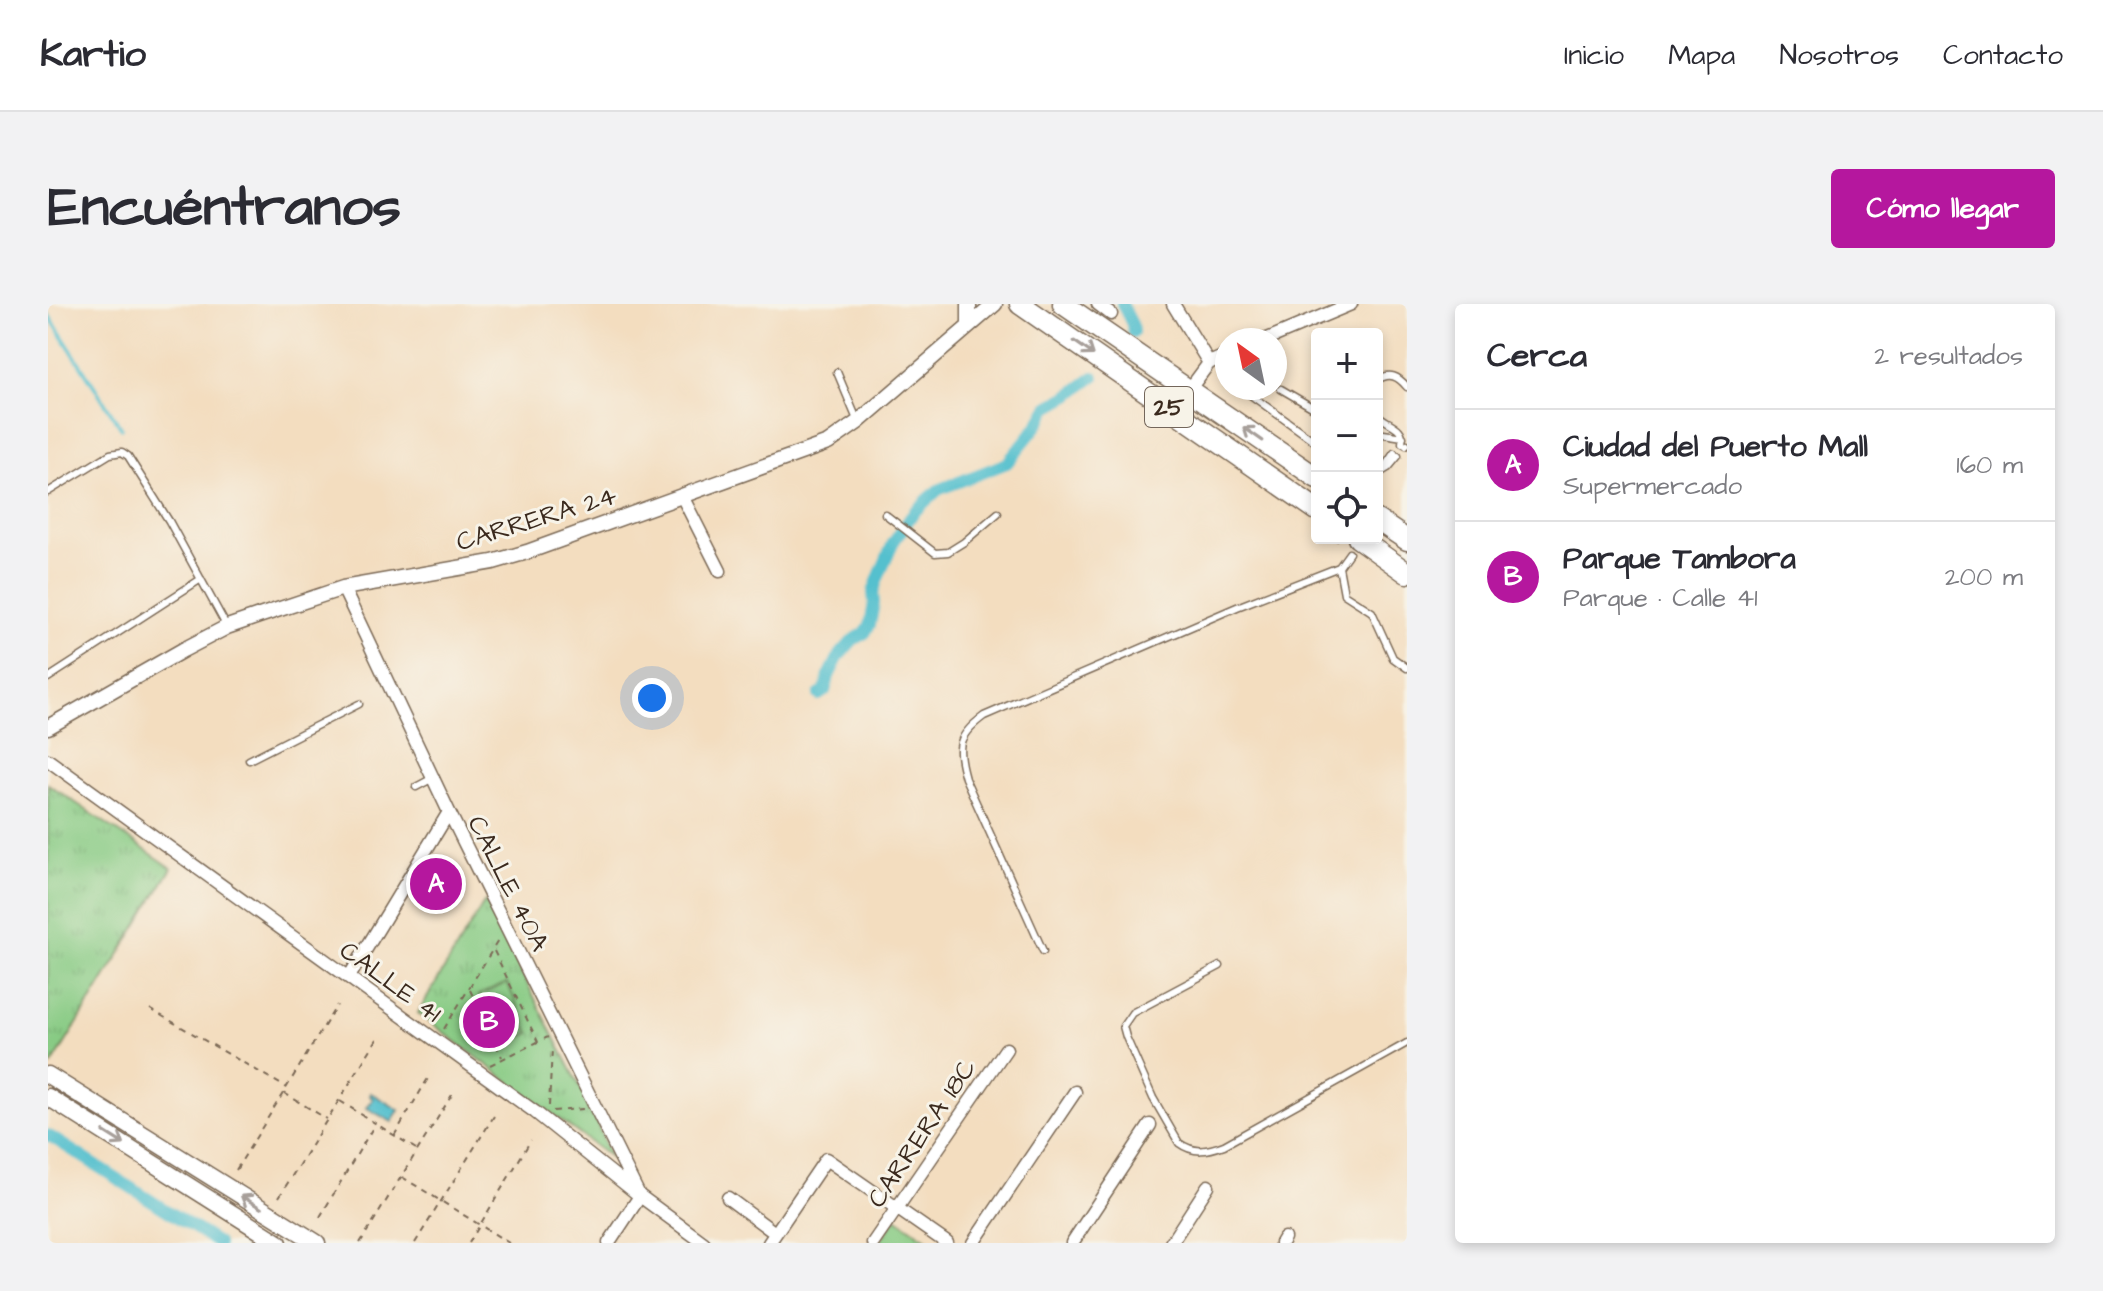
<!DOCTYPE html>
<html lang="es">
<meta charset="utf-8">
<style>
:root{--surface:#fff;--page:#f2f2f3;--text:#2b2b33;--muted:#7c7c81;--line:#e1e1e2;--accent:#b5179e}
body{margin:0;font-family:"Architects Daughter",sans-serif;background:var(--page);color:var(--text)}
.controls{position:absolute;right:24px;top:24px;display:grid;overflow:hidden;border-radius:8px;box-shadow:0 4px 12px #0003}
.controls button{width:72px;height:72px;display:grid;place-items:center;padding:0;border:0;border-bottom:2px solid var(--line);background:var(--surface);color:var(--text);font:40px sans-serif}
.compass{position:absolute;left:1167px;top:24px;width:72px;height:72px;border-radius:50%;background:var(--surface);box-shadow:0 4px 12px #0003;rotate:327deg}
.you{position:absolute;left:604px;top:394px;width:28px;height:28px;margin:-20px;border:6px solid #fff;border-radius:50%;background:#1a73e8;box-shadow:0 0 0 12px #1a73e833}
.badge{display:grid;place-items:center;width:52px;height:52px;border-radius:50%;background:var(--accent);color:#fff;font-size:26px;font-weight:700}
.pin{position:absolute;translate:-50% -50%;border:4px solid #fff;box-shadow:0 2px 8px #0006}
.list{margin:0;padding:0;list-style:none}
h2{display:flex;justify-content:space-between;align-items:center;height:104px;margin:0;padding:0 32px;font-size:34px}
h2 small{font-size:26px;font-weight:400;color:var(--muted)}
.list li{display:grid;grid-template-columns:52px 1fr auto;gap:24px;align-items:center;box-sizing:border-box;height:112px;padding:0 32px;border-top:2px solid var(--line)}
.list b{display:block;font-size:30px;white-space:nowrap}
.list p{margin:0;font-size:26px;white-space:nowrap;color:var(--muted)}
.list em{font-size:26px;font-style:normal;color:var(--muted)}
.icon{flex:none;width:44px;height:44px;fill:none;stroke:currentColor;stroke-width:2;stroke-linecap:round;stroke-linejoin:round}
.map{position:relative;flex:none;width:1359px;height:939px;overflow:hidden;border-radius:8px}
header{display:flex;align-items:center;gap:48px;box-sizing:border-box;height:112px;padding:0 40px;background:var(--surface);border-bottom:2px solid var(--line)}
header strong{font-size:38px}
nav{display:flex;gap:44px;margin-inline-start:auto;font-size:28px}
.intro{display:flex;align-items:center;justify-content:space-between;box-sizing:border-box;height:192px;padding:0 48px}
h1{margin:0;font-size:56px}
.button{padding:20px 36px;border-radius:8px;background:var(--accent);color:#fff;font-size:28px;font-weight:700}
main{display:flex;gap:48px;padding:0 48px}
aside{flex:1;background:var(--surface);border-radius:8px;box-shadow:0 4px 12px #0003}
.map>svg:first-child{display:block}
</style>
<header>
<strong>Kartio</strong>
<nav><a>Inicio</a><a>Mapa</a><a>Nosotros</a><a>Contacto</a></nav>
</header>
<div class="intro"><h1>Encuéntranos</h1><a class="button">Cómo llegar</a></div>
<main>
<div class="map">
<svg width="1359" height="939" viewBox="0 0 1359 939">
<defs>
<pattern id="grass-tufts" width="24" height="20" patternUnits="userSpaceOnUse" patternTransform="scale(2)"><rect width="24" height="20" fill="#88cb84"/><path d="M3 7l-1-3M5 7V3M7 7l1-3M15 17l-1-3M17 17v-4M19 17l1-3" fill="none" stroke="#76ae72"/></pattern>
</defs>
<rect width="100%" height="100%" fill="#f7f3e8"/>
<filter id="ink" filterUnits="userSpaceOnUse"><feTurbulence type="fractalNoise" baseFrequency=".0125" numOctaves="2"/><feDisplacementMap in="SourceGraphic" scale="16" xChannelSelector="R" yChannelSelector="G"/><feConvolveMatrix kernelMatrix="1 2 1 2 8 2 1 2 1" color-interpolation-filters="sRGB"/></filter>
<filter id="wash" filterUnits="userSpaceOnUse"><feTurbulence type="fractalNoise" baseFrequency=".006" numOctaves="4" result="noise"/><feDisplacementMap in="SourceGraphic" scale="32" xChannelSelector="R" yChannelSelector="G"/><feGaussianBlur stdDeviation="1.8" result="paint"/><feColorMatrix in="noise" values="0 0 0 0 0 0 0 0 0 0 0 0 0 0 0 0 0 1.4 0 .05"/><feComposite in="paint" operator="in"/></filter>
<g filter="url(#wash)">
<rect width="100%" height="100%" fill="#f3ddbf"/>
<!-- grass -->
<path fill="url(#grass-tufts)" stroke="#627a51" stroke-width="2" d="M0 480 124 564 4 761 0 759Z
M437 597 543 804 562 853 370 709Z
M848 914 884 939H831Z"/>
<!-- garden -->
<path fill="#88cb84" stroke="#627a51" stroke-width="2" d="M459 679 482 729 454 741 431 691Z"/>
<!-- water -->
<path fill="#54c0ce" stroke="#487576" stroke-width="2" d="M323 789 351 806 344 818 319 804 325 795 322 792Z"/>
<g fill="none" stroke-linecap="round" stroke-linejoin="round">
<!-- stream -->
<path stroke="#54c0ce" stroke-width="4" d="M0 10 73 124"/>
<!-- canal -->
<path stroke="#54c0ce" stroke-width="12" d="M1074 0 1084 20 1085 28
M771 391 777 387 781 372 791 352 805 336 817 329 822 321 826 299 825 288 831 272 845 239 866 208 890 186 959 159 989 122 1000 103 1023 90 1046 73
M0 831 170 939"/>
</g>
</g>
<g filter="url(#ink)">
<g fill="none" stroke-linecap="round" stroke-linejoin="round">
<!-- service casing -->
<g stroke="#7b6956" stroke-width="9">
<path id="service" d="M789 68 810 118
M1178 73 1179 74
M1329 76C1342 68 1350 72 1359 83
M1193 84 1269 139
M1233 85 1269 106
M1329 110C1339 121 1357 121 1354 139
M1329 129 1355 133
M1358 141 1359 140
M1335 167 1340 164 1350 152
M1329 174 1346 149
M0 188 62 150 74 148 80 152 121 217 179 323
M837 210 887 249 900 248 916 238 950 209
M1301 249 1291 263 1296 290 1324 308 1345 354 1359 364
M0 374 153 275
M201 456 311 400
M368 483 385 474
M995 647 917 474C908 442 909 432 936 412L1189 303 1291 263
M1172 662 1084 709 1075 722 1078 733 1105 794 1131 839C1146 850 1160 847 1176 841L1359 739"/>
</g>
<!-- minor casing -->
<g stroke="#7b6956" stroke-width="15">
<path id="minor" d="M1050 0 1063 10
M1125 0 1161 59
M1217 36 1303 0
M1141 86 1161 59 1179 51
M634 192 672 267
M295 284 401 508 590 889
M0 456 487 808 592 892 656 939
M301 673 401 508
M680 894 727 929
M561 939 592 892
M721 939 778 855 899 939
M825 939 958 745
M925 939 1027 788
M1024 939 1102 821
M1123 939 1160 882
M1233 939 1236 934"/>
</g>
<!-- tertiary casing -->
<g stroke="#7b6956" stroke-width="17">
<path id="tertiary" d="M921 22V0
M0 423 135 346 179 323 214 311 295 284 445 258 479 248 780 139 810 118 947 0"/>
</g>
<!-- secondary casing -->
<g stroke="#7b6956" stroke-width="19">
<path id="secondary" d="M0 771 269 939
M0 793 231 939"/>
</g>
<!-- trunk casing -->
<g stroke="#7b6956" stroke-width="23">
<path id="trunk" d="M972 0 1269 206
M1015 0 1269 174
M1329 216 1359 236
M1310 234 1359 269"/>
</g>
<!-- path -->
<path stroke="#7b6956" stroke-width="2" stroke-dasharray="6 6" stroke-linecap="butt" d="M1285 234 1294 240
M446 647 490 738
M422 686 454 753
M102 705 239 784
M396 725 451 635
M442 761 500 733
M236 789 279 815
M292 797 368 845
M501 802 504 745
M505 807 535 805
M346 832 382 771
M188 866 289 701
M354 873 461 939
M231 893 331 732
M272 913 327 820
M312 939 407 786
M367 939 446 812
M421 939 483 836"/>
<!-- service -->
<use href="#service" stroke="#fff" stroke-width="6"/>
<!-- minor -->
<use href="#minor" stroke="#fff" stroke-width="12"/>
<!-- tertiary -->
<use href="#tertiary" stroke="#fff" stroke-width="14"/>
<!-- secondary -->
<use href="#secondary" stroke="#fff" stroke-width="16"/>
<!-- trunk -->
<use href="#trunk" stroke="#fff" stroke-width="20"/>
</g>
<!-- one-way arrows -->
<defs><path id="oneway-shaft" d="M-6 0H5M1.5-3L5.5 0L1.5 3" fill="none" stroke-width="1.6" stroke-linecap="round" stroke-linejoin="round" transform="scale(2)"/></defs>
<g stroke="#a79f9a">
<use href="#oneway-shaft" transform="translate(1036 44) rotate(35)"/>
<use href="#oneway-shaft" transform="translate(1205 130) rotate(-145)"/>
<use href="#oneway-shaft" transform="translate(66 834) rotate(32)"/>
<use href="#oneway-shaft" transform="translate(203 898) rotate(-148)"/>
</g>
</g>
<g text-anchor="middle" stroke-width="6" stroke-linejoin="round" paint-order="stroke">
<!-- shield labels -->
<rect fill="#f7f3e8" stroke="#73665b" stroke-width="2" x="1097" y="83" width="48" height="40" rx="6"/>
<g font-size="24" font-weight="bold" fill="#3b2a1e">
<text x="1121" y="111">25</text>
</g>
<!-- street labels -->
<g font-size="26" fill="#3b2a1e" stroke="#f7f3e8">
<text transform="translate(488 214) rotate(-17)" y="9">CARRERA 24</text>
<text transform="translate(461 579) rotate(63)" y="9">CALLE 40A</text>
<text transform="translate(343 677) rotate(36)" y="9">CALLE 41</text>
<text transform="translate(873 829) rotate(-56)" y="9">CARRERA 18C</text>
</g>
</g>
</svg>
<div class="controls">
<button>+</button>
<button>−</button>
<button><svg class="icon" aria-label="locate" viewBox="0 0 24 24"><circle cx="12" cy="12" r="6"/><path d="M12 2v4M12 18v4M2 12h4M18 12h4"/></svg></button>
</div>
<svg class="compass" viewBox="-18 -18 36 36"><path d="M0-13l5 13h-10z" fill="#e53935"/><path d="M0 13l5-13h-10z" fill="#7c7c81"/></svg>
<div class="you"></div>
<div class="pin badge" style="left:388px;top:580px">A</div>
<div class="pin badge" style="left:441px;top:718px">B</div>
</div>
<aside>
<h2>Cerca<small>2 resultados</small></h2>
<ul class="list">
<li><span class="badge">A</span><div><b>Ciudad del Puerto Mall</b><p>Supermercado</p></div><em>160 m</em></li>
<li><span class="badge">B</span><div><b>Parque Tambora</b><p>Parque · Calle 41</p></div><em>200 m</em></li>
</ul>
</aside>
</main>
